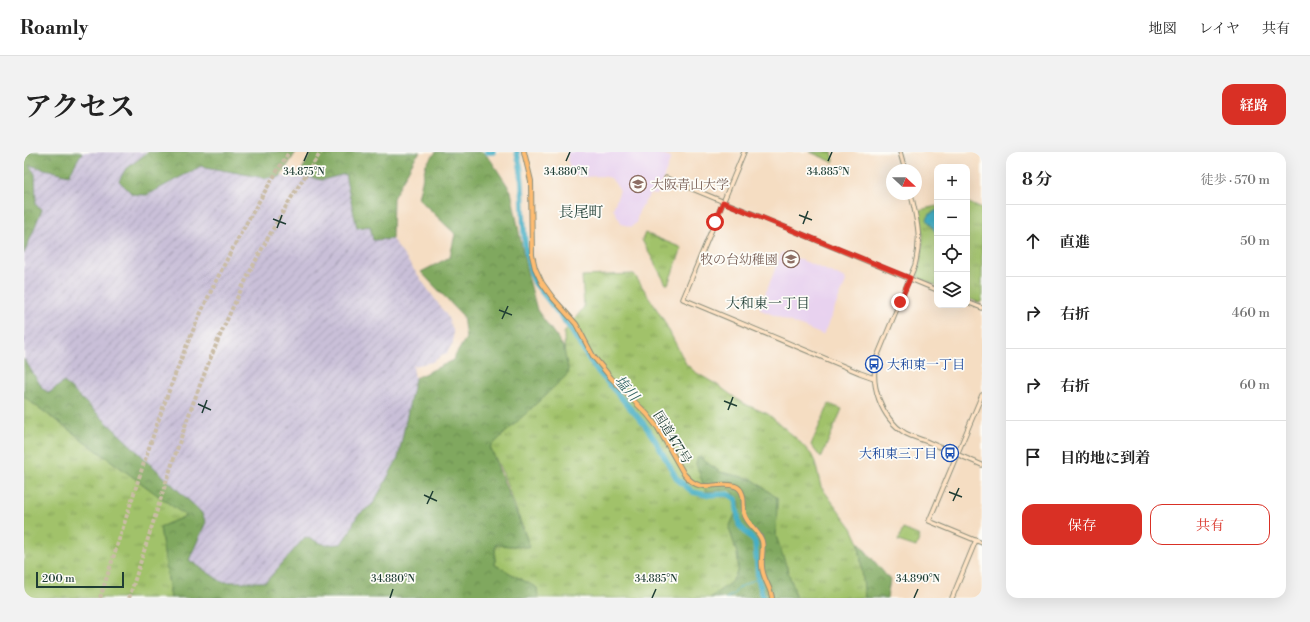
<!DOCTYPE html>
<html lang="ja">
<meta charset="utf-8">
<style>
:root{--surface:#fff;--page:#f2f2f2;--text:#222;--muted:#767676;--line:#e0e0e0;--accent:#d93025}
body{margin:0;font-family:"Libre Bodoni","Noto Serif JP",serif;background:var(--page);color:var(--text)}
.controls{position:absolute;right:12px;top:12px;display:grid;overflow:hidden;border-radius:8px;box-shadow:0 4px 16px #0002}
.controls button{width:36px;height:36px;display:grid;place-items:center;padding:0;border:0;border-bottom:1px solid var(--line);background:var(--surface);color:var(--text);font:20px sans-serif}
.compass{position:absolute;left:862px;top:12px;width:36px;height:36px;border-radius:50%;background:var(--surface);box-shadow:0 4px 16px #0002;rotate:112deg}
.scale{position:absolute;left:12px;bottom:10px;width:88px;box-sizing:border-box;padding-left:4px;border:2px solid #1f3d34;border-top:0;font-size:11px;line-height:14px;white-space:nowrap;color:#1f3d34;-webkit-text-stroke:3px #fdfcf7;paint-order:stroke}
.stop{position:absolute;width:12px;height:12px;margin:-9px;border:3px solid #d93025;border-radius:50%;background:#fff}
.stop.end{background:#d93025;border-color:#fff;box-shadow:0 1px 4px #0008}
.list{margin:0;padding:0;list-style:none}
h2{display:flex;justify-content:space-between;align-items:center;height:52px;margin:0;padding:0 16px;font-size:17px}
h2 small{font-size:13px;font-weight:400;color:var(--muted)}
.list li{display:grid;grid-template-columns:26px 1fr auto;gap:12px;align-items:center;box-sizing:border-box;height:72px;padding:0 16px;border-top:1px solid var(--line)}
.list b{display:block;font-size:15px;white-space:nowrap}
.list em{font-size:13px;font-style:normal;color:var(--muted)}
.actions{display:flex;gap:8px;padding:12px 16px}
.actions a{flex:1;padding:9px 0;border:1px solid var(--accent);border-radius:12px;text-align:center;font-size:14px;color:var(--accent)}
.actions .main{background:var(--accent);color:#fff}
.icon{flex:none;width:22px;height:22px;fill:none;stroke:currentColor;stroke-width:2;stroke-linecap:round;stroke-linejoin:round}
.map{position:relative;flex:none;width:958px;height:446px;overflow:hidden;border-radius:12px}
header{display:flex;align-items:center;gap:24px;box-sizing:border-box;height:56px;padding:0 20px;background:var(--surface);border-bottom:1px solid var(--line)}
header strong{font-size:19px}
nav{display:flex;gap:22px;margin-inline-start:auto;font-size:14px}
.intro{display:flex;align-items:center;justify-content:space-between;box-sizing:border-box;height:96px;padding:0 24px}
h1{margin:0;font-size:28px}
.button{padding:10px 18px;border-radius:12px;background:var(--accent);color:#fff;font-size:14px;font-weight:700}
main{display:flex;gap:24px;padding:0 24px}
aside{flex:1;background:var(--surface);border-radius:12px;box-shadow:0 4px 16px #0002}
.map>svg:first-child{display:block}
</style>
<header>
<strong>Roamly</strong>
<nav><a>地図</a><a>レイヤ</a><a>共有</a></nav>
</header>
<div class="intro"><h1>アクセス</h1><a class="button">経路</a></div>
<main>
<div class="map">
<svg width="958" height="446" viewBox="0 0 958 446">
<defs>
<pattern id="industrial-furrows" width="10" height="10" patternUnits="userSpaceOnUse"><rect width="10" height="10" fill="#c9bfd8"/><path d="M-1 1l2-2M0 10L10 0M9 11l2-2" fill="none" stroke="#a39cb0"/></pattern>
<pattern id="grass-tufts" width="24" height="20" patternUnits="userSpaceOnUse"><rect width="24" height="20" fill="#a1c26b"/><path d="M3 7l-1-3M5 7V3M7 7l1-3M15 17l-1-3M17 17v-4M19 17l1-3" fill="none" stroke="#839f59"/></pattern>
<pattern id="forest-crowns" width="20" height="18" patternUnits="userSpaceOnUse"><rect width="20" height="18" fill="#80a85f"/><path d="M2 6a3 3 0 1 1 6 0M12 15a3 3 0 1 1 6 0" fill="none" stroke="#688a4f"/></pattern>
</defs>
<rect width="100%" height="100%" fill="#fdfcf7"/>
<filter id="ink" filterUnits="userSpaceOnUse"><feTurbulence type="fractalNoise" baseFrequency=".025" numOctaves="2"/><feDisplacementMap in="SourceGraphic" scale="8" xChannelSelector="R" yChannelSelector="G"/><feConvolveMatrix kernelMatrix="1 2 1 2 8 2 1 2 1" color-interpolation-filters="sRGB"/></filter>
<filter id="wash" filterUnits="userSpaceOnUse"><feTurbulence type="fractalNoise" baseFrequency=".012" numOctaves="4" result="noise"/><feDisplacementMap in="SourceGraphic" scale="16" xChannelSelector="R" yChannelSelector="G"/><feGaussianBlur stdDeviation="0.9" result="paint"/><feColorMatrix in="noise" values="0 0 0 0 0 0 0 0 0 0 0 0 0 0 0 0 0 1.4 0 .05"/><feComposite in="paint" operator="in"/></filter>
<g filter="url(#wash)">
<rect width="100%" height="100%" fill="#f5ddc2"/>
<!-- built -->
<path fill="#e8d2ef" d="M543 0H632L647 6 633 43 626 42 615 59 612 71 607 75 598 72 589 57 596 38 587 26 579 24 557 25 547 20 544 10Z
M758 100 821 126 822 130 799 183 737 158 736 155Z"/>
<!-- industrial -->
<path fill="url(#industrial-furrows)" d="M58 0H124L101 18 123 43 177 14 241 26 275 23 298 28 321 21 333 76 346 74 349 88 368 87 423 164 429 178V191L423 201 408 210 389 214 391 226 374 306 349 352 333 364 326 379 317 392 302 393 281 385 242 430H198L165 408 182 370 40 230 25 241 19 237 0 207V102L18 57 12 53 11 22 5 13 45 23Z"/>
<!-- grass -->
<path fill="url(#grass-tufts)" stroke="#608050" d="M786 0H808L810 8 809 10Z
M943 50 958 57V148L956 151 943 146Z
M913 54V134L893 125V124L898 101 899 82 895 58Z
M621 81 658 96 644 132H642L618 88Z
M610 122 639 167 662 212 671 220 695 234 718 251 744 262 773 287 787 302 791 310 797 335 828 376 835 391 841 446H771L770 437 752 384 753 346 728 327 696 320 674 305 707 337 716 351 705 376C710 393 722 416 706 431 700 436 692 441 686 446H514L513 436 471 413V393L506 395 479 322 466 295 519 245 541 211 540 181 560 155 558 124Z
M0 243 3 247 162 364 136 375 147 446H0Z
M805 252 818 257 797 306 787 293Z
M879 377 896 384 892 395 874 389Z"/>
<!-- forest -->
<path fill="url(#forest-crowns)" stroke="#50724a" d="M0 0H58L45 23 5 13 11 22 12 53 18 57 0 102Z
M124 0H272L256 25 241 26 177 14 123 43 108 42 95 29 101 18Z
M288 0H396L391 6 369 46 368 87 349 88 346 74 333 76 321 22 298 28 275 23Z
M412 0H459L466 7 487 39 502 116 513 158 539 194 545 221 466 295 506 395 471 393V413L513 436 514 446H147L136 375 162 364 3 247 0 243V207L19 237 25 241 40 230 177 360 182 370 165 408 198 430H242L281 385 302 393 317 392 326 379 333 364 349 352 374 306 391 226 428 209 442 186 439 164 397 120 426 105 431 82 394 46 402 12Z
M674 304 696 320 728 327 753 346 752 384 770 437 771 446H686C692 441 700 436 706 431 722 416 710 393 705 376L716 351 707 337 682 340 672 312Z
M835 391 866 428 863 446H841Z"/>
<!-- water -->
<path fill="#45aec4" stroke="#32767c" d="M913 58V85L912 81 903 67 906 62Z"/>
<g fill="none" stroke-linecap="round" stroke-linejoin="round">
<!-- stream -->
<path stroke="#45aec4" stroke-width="1" d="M702 446 710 442 714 436 734 426"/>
<!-- river -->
<path stroke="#45aec4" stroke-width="5.5" d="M464 0H469
M493 0C494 7 497 14 497 21 501 57 496 97 511 131L546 176 570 215 620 272 631 288 653 327 669 340 683 343 704 342 712 347 715 373 731 390 734 425 739 446"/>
</g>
</g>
<g filter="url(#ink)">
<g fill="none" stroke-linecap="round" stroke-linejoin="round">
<!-- highway-tunnel -->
<path stroke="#cabda6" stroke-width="4" stroke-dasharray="4 2" stroke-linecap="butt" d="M76 446C104 362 129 276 162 195 190 127 226 62 265 0
M105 446C131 366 155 284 187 205 216 134 253 64 297 0"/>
<!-- secondary casing -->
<g stroke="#8a8d7b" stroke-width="5.5">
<path id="secondary" d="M720 0 659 147 836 221 850 226
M876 0 881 18
M642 26 913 138
M887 42C893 69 898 85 891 113L853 205C845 232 857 266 881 281 888 285 897 287 904 290 922 298 940 305 958 313
M943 150 958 156
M958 243 905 369 958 391
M928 446 952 388"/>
</g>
<!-- highway casing -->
<g stroke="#8a8d7b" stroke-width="6">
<path id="highway" d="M500 0 507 29 508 103 511 116 518 131 528 145 552 172 569 204 587 226 623 262 634 276 660 322C678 344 690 328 711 334 722 338 719 352 720 361 723 373 735 378 738 389 740 397 737 406 738 414 738 426 747 435 748 446"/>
</g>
<!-- secondary -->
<use href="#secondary" stroke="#ffe4c6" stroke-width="3.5"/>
<!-- highway -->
<use href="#highway" stroke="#febc71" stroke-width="4"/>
</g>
</g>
<g fill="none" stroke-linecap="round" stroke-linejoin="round" filter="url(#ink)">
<!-- route -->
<path stroke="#d93025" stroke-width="5" d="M691 70 699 50 886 126 876 150"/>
</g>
<!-- ticks -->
<path fill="none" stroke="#1f3d34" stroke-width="1.5" d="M280 9 284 0M542 9 546 0M804 9 808 0M775 63 788 68M249 67 262 72M779 72 784 59M253 76 258 63M475 158 488 163M478 167 484 154M700 249 713 254M174 252 187 258M704 258 709 245M178 261 183 248M925 340 938 345M400 343 413 349M929 349 935 336M403 352 409 339M366 446 369 437M628 446 632 437M890 446 894 437"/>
<!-- icons -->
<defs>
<g id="university-ring" transform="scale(0.9)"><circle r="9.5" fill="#fdfcf7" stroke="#8d6e63" stroke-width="1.5"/><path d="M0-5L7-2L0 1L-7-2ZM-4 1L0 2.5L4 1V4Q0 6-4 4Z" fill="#8d6e63"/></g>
<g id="school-ring" transform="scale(0.9)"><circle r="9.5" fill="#fdfcf7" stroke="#8d6e63" stroke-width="1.5"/><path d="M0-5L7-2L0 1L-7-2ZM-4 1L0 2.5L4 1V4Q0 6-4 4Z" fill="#8d6e63"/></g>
<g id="bus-ring" transform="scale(0.9)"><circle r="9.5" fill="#fdfcf7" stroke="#1a4fb4" stroke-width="1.5"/><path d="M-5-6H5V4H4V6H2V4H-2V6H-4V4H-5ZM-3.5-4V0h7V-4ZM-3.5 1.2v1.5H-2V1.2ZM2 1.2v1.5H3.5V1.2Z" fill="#1a4fb4"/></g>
</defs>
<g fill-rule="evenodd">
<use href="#university-ring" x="614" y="32"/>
<use href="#school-ring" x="767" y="107"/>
<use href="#bus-ring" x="850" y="212"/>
<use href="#bus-ring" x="926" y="301"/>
</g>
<g text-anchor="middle" stroke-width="3.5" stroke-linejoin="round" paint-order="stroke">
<!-- education labels -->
<g font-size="13" fill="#785e54" stroke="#fdfcf7" text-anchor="start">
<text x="627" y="37">大阪青山大学</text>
<text x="754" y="112" text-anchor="end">牧の台幼稚園</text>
</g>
<!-- transit labels -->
<g font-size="13" fill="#164399" stroke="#fdfcf7" text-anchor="start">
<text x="863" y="217">大和東一丁目</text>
<text x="913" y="306" text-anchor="end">大和東三丁目</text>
</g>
<!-- street labels -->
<g font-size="13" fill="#1f3d34" stroke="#fdfcf7">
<text transform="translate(649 285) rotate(58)" y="5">国道477号</text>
</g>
<!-- neighbourhood labels -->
<g font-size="14" fill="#1f3d34" stroke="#fdfcf7">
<text x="744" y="156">大和東一丁目</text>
</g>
<!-- water labels -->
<g font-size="14" font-style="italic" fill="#2a5f5f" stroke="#fdfcf7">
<text transform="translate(603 236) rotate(49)" y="5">塩川</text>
</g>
<!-- quarter labels -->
<g font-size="15" fill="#1f3d34" stroke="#fdfcf7">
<text x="557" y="65">長尾町</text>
</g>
</g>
<g font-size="10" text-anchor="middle" fill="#1f3d34" stroke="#fdfcf7" stroke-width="3.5" stroke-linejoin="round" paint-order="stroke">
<text x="280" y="23">34.875°N</text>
<text x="542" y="23">34.880°N</text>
<text x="804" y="23">34.885°N</text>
<text x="369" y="430">34.880°N</text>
<text x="632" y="430">34.885°N</text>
<text x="894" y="430">34.890°N</text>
</g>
</svg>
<div class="controls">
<button>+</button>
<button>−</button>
<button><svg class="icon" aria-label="locate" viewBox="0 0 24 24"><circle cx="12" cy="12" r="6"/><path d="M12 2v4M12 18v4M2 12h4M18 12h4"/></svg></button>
<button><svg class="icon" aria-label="layers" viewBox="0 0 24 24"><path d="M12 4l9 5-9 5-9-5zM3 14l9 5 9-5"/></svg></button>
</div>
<svg class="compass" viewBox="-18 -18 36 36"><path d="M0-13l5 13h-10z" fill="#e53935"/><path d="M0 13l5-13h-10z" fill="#767676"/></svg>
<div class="scale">200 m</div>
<div class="stop" style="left:691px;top:70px"></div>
<div class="stop end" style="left:876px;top:150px"></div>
</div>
<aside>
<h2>8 分<small>徒歩 · 570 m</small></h2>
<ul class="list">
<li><svg class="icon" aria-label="ahead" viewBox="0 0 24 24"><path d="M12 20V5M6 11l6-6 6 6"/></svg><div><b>直進</b></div><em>50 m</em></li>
<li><svg class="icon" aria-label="right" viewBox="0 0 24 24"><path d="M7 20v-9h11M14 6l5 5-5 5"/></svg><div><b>右折</b></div><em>460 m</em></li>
<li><svg class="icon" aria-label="right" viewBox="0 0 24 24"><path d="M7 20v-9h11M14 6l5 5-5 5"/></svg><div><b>右折</b></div><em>60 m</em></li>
<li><svg class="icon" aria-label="arrive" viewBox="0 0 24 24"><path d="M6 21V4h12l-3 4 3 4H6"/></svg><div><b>目的地に到着</b></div></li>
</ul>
<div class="actions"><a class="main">保存</a><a>共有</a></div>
</aside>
</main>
